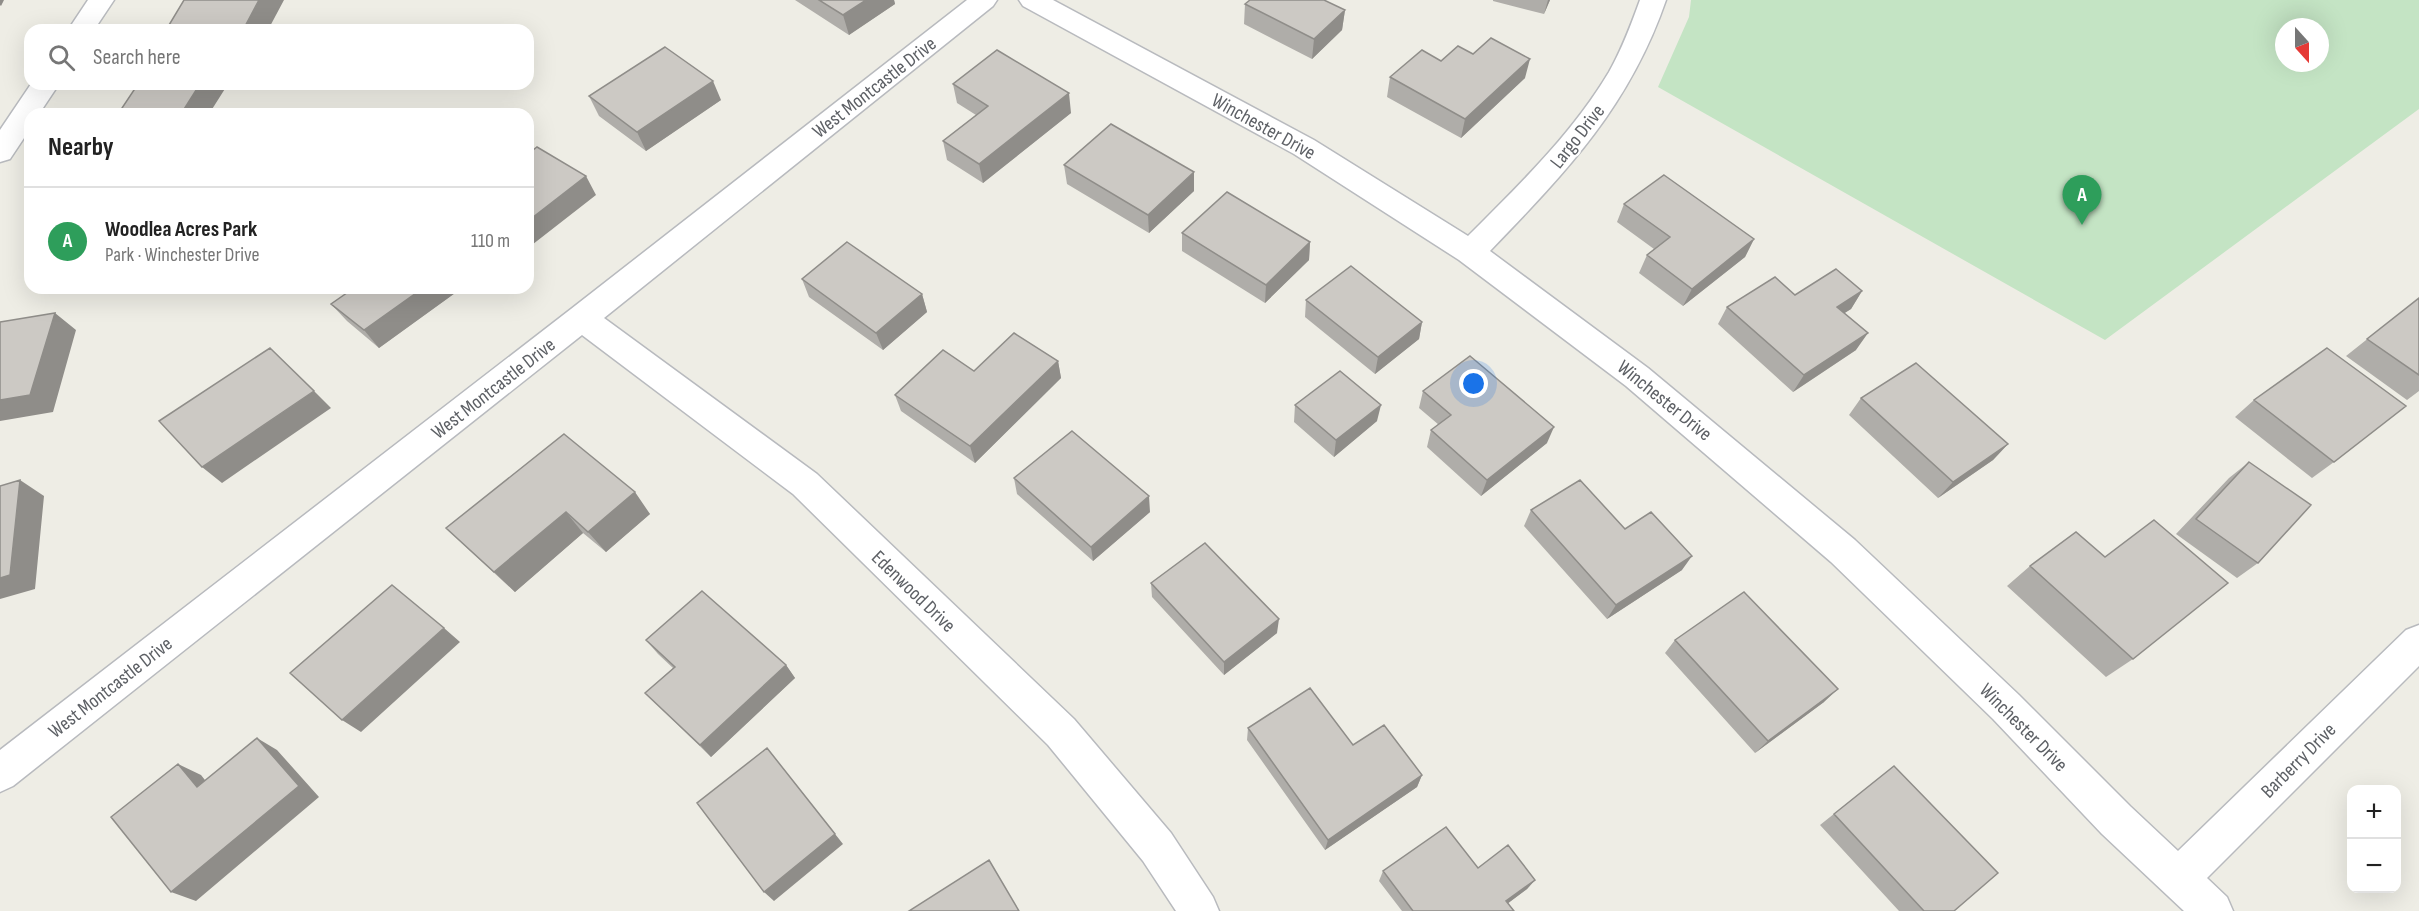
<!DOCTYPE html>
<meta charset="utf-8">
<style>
:root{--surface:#fff;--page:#f6f6f6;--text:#222;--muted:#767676;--line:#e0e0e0;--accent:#de4a3c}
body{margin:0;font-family:"Sofia Sans Condensed",sans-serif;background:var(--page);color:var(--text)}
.controls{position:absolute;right:18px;bottom:18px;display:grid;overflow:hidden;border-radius:12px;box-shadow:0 6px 24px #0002}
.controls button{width:54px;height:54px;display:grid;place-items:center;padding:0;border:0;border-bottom:2px solid var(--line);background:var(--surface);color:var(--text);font:30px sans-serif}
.compass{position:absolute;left:2275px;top:18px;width:54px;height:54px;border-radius:50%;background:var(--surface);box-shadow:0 6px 24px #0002;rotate:159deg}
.you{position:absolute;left:1474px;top:384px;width:21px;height:21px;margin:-15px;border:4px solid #fff;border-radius:50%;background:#1a73e8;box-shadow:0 0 0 9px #1a73e833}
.badge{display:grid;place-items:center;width:39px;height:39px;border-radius:50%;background:var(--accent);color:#fff;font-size:20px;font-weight:700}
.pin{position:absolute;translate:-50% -50px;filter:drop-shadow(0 2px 3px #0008)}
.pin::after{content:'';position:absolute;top:32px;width:21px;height:18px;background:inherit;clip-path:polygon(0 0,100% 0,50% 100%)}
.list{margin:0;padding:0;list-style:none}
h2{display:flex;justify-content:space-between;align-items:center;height:78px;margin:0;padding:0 24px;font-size:26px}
h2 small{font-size:20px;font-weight:400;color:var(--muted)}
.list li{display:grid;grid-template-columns:39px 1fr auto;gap:18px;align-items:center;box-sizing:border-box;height:108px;padding:0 24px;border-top:2px solid var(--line)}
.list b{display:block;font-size:22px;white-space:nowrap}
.list p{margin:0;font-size:20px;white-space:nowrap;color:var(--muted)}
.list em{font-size:20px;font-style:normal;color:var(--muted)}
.icon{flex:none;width:33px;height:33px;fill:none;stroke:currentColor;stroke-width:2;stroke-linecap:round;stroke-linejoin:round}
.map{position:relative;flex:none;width:2419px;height:911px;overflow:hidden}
.search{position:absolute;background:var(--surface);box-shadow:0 6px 24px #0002;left:24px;top:24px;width:510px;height:66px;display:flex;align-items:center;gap:15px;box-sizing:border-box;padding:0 21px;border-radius:18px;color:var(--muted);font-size:22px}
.panel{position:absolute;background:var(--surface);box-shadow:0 6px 24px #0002;left:24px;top:108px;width:510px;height:186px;border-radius:18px}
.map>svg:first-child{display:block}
</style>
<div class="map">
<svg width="2419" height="911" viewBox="0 0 2419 911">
<rect width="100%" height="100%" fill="#eeede5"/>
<!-- green -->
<path fill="#c4e4c4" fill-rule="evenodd" d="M1691 0H2419V109L2105 340 1658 87 1689 17ZM2284 27H2320V63H2284Z"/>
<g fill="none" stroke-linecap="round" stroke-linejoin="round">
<!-- street casing -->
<g stroke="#b8babe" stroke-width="3">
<path id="street" d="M88 0H114L94 30H68Z
M967 0H997L993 6 604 318 817 474 1074 719 1171 833 1213 897 1219 911H1176L1143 861 1048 745 793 494 582 335 13 786 0 792V750L571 309Z
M1019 0H1053L1314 140 1468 236C1519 185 1572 134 1609 72 1622 49 1631 25 1640 0H1666C1629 107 1567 171 1490 251L1648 368 1855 540 2019 695 2130 806 2178 851 2406 630 2419 625V666L2207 878 2227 897 2233 911H2184L2102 834 1993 719 1831 562 1626 386 1459 260 1294 154 1023 6Z
M31 84H59L39 114H30V129L10 159 0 162V130Z"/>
</g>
<!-- street -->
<use href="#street" fill="#fff" fill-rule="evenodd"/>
</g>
<!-- wall -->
<path fill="#afada9" d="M795 0H894L895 4 849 35Z
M1493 0H1550L1544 14 1493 1Z
M1245 4 1345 10 1342 30 1312 59 1244 24Z
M1473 54 1525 78 1461 138 1387 97 1390 77 1441 61Z
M953 84 1071 113 983 183 947 160 943 141 976 115 957 103Z
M589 96 721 100 646 151 599 116Z
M1064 165 1194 191 1149 233 1067 184Z
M1624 204 1754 239 1745 257 1683 306 1639 273 1647 255 1654 249 1617 222Z
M1182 233 1310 242 1309 260 1265 303 1182 251Z
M802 279 922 294 927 312 883 350 809 297Z
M354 288H462L379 348 347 321 331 304Z
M1862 291 1851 309 1844 313 1856 350 1793 392 1718 324 1727 307 1795 295Z
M2419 298V391L2407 400 2346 356Z
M1306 300 1422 322 1419 339 1375 374 1305 317Z
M1058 361 1061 378 975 463 901 411 895 395Z
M1423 391 1547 443 1481 496 1427 447 1431 430 1439 425 1419 408Z
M1861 398 2008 444 1993 460 1938 498 1849 415Z
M2254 400 2334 462 2312 478 2235 417Z
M1295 405 1377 421 1334 457 1294 422Z
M564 434 650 514 606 552 583 533 515 592 468 549 446 528Z
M2249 462 2258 563 2237 578 2176 534 2229 478Z
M1014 478 1150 512 1093 561 1017 494Z
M1531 510 1682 570 1607 619 1524 526Z
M2030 566 2133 659 2106 677 2007 586Z
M1151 583 1277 633 1224 675 1152 597Z
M646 640 786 665 795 678 711 757 645 693 673 668 658 654Z
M1675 640 1824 702 1755 753 1665 653Z
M1248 728 1353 745 1422 775 1417 787 1325 850 1247 740Z
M1894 766 1954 911H1899L1820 825Z
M1478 868 1535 880 1527 889 1508 903 1514 911H1402L1379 881 1383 871Z"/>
<!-- shaded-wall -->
<path fill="#8f8d89" d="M0 0H4L1 6 0 5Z
M259 0H284L268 30H243Z
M866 0H894L895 4 849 35 843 15Z
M1548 0H1550L1544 14Z
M1345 10 1342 30 1312 59 1314 39Z
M1530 59 1525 78 1461 138 1465 119Z
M713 81 721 100 646 151 637 132Z
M200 84H228L209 114H181Z
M1069 93 1071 113 983 183 979 164Z
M1194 172V191L1149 233 1148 215Z
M586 176 596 195 528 248V221Z
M1754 239 1745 257 1683 306 1692 289Z
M1310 242 1309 260 1265 303 1266 285Z
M423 288H462L379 348 364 330Z
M1862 291 1851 309 1826 325 1837 307Z
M922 294 927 312 883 350 876 333Z
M55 313 76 330 53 412 0 421V400Z
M1422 322 1419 339 1375 374 1378 357Z
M1868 333 1856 350 1793 392 1804 375Z
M1058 361 1061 378 975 463 970 446Z
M314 391 331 408 222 483 202 467Z
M1381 405 1377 421 1334 457 1336 440Z
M1554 427 1547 443 1481 496 1487 480Z
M2008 444 1993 460 1938 498 1953 482Z
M20 480 44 496 35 589 0 599V578Z
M635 492 650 514 606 552 588 532Z
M1149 496 1150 512 1093 561 1091 547Z
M566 512 583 533 515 592 494 572Z
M1692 556 1682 570 1607 619 1616 605Z
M1279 619 1277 633 1224 675V662Z
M444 628 460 642 361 732 342 720Z
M786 665 795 678 711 757 700 745Z
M1838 689 1824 702 1755 753 1768 741Z
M257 738 277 750 319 797 196 901 171 892Z
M767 748 843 844 774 901 764 892Z
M178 764 201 775 219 798 197 787Z
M1422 775 1417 787 1325 850 1328 840Z
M1535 880 1527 889 1499 910 1506 901Z"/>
<!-- building -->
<path fill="#ccc9c4" stroke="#8f8d89" stroke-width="1.5" d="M184 0H259L243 30H166Z
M819 0H866L843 15Z
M1250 0H1324L1345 10 1314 39 1245 4Z
M1491 38 1530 59 1465 119 1390 77 1422 50 1441 61 1458 46 1473 54Z
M665 47 713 81 637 132 589 96Z
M997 50 1069 93 979 164 943 141 988 106 953 84Z
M138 84H200L181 114H118Z
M1111 124 1194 172 1148 215 1064 165Z
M537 147 586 176 528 221V154Z
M1664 175 1754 239 1692 289 1647 255 1670 237 1624 204Z
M1227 192 1310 242 1266 285 1182 233Z
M847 242 922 294 876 333 802 279Z
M1351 266 1422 322 1378 357 1306 300Z
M1836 269 1862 291 1837 307 1868 333 1804 375 1727 307 1775 277 1795 295Z
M354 288H423L364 330 331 304Z
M2419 298V375L2367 339Z
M55 313 30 395 0 400V322Z
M1014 333 1058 361 970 446 895 395 943 350 974 371Z
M270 348 314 391 202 467 159 421Z
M2327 348 2406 406 2334 462 2254 400Z
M1470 356 1554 427 1487 480 1431 430 1451 415 1423 391Z
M1916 363 2008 444 1953 482 1861 398Z
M1340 371 1381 405 1336 440 1295 405Z
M1072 431 1149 496 1091 547 1014 478Z
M564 434 635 492 588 532 566 512 494 572 446 528Z
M2249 462 2311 505 2258 563 2196 519Z
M20 480 10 575 0 578V486Z
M1580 480 1625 529 1651 512 1692 556 1616 605 1531 510Z
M2154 520 2228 583 2133 659 2030 566 2076 532 2105 557Z
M1205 543 1279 619 1224 662 1151 583Z
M392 585 444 628 342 720 290 673Z
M702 591 786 665 700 745 645 693 675 667 646 640Z
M1744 592 1838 689 1768 741 1675 640Z
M1310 688 1353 745 1384 725 1422 775 1328 840 1248 728Z
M257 738 299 786 171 892 111 817 178 764 197 787Z
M767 748 835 834 764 892 697 803Z
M1894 766 1998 873 1954 911H1924L1834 814Z
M1446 827 1478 868 1508 845 1535 880 1506 901 1514 911H1413L1383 871Z
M989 860 1019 911H909Z"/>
<g text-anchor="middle" stroke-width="4.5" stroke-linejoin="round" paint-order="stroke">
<!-- street labels -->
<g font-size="20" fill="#5d6065" stroke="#fff">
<text transform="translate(874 87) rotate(-38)" y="7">West Montcastle Drive</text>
<text transform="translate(1264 126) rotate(29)" y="7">Winchester Drive</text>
<text transform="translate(1577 136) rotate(-52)" y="7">Largo Drive</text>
<text transform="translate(493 388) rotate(-38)" y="7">West Montcastle Drive</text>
<text transform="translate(1665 400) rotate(39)" y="7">Winchester Drive</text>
<text transform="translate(914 591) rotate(44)" y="7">Edenwood Drive</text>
<text transform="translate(110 687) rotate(-38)" y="7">West Montcastle Drive</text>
<text transform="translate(2024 727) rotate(45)" y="7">Winchester Drive</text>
<text transform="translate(2298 760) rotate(-45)" y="7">Barberry Drive</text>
</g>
</g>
</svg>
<div class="controls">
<button>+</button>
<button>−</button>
</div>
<svg class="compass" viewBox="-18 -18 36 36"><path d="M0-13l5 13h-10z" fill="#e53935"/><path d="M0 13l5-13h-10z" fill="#767676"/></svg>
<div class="you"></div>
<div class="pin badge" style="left:2082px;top:225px;background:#2e9e5b">A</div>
<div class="search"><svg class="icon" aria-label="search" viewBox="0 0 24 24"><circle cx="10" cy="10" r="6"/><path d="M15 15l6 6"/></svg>Search here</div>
<section class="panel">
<h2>Nearby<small></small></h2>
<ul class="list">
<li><span class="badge" style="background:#2e9e5b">A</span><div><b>Woodlea Acres Park</b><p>Park · Winchester Drive</p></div><em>110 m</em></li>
</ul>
</section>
</div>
